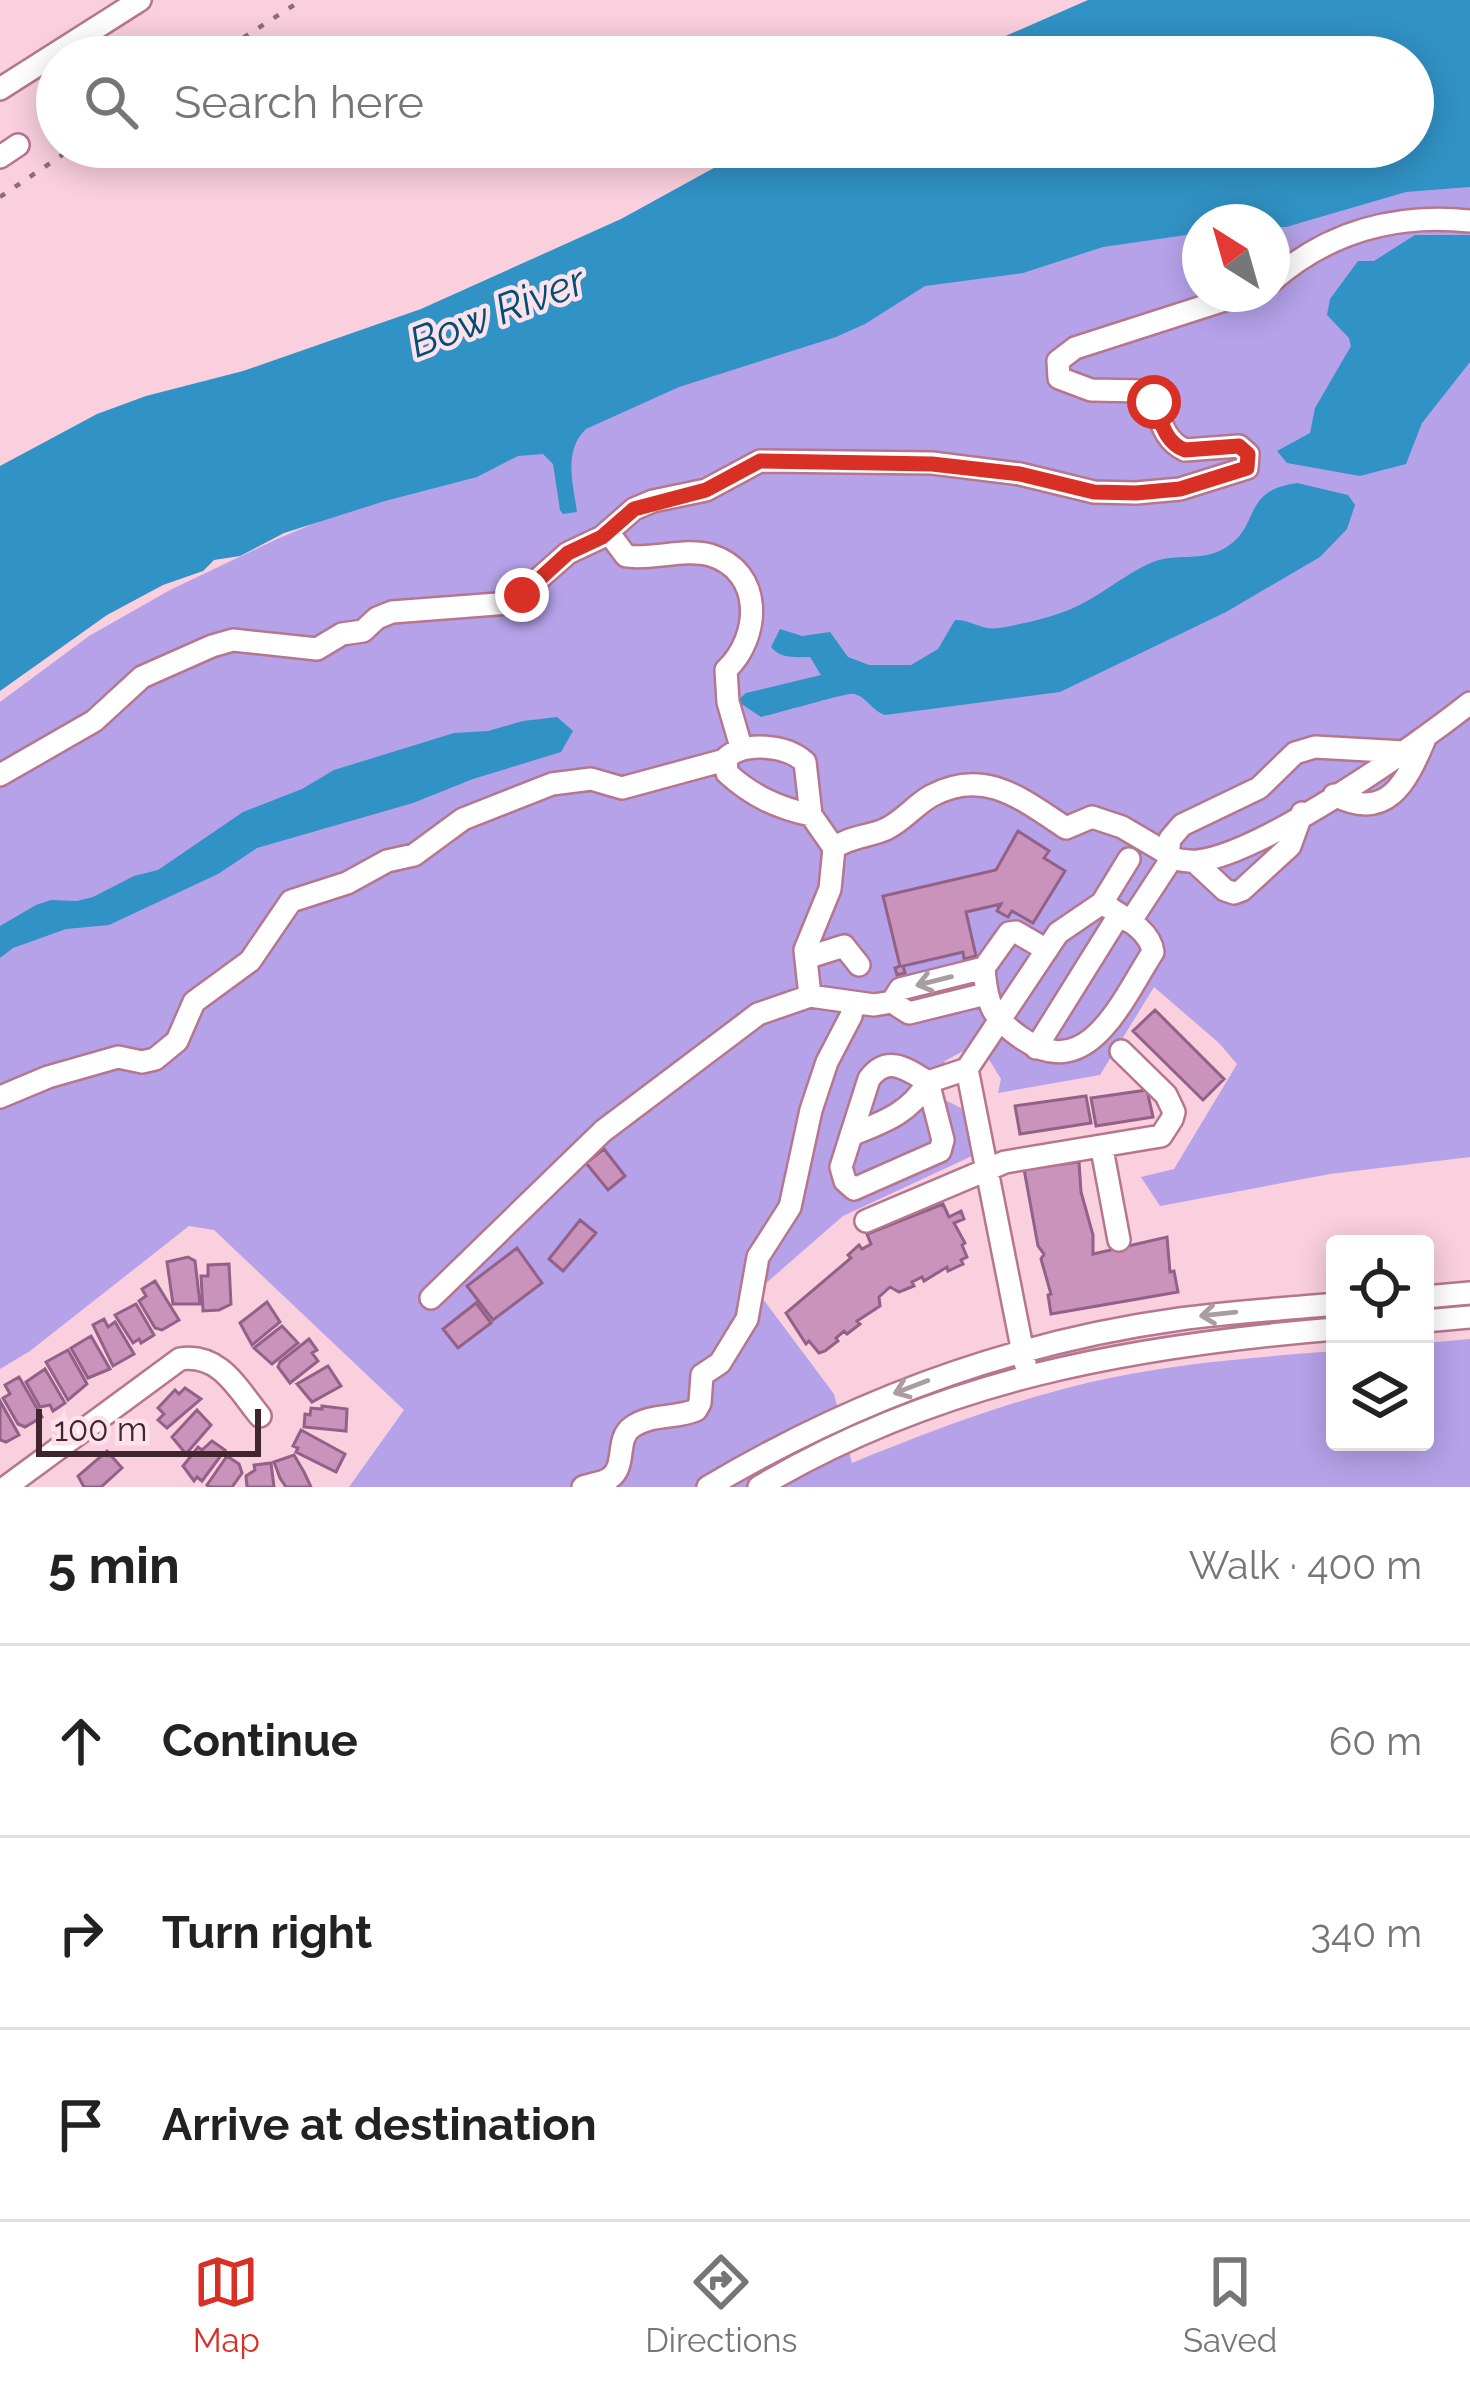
<!DOCTYPE html>
<meta charset="utf-8">
<style>
:root{--surface:#fff;--page:#f6f6f6;--text:#222;--muted:#767676;--line:#e0e0e0;--accent:#d93025}
body{margin:0;font-family:Raleway,sans-serif;background:var(--page);color:var(--text)}
.controls{position:absolute;right:36px;bottom:36px;display:grid;overflow:hidden;border-radius:12px;box-shadow:0 6px 30px #0003}
.controls button{width:108px;height:108px;display:grid;place-items:center;padding:0;border:0;border-bottom:3px solid var(--line);background:var(--surface);color:var(--text);font:60px sans-serif}
.compass{position:absolute;left:1182px;top:204px;width:108px;height:108px;border-radius:50%;background:var(--surface);box-shadow:0 6px 30px #0003;rotate:323deg}
.scale{position:absolute;left:36px;bottom:30px;width:225px;box-sizing:border-box;padding-left:12px;border:6px solid #40252f;border-top:0;font-size:33px;line-height:42px;white-space:nowrap;color:#40252f;-webkit-text-stroke:9px #fee1eb;paint-order:stroke}
.stop{position:absolute;width:36px;height:36px;margin:-27px;border:9px solid #d93025;border-radius:50%;background:#fff}
.stop.end{background:#d93025;border-color:#fff;box-shadow:0 3px 12px #0008}
.list{margin:0;padding:0;list-style:none}
h2{display:flex;justify-content:space-between;align-items:center;height:156px;margin:0;padding:0 48px;font-size:51px}
h2 small{font-size:39px;font-weight:400;color:var(--muted)}
.list li{display:grid;grid-template-columns:78px 1fr auto;gap:36px;align-items:center;box-sizing:border-box;height:192px;padding:0 48px;border-top:3px solid var(--line)}
.list b{display:block;font-size:45px;white-space:nowrap}
.list em{font-size:39px;font-style:normal;color:var(--muted)}
.icon{flex:none;width:66px;height:66px;fill:none;stroke:currentColor;stroke-width:2;stroke-linecap:round;stroke-linejoin:round}
.map{position:relative;flex:none;width:1470px;height:1487px;overflow:hidden}
.search{position:absolute;background:var(--surface);box-shadow:0 6px 30px #0003;left:36px;right:36px;top:36px;height:132px;display:flex;align-items:center;gap:30px;box-sizing:border-box;padding:0 42px;border-radius:66px;color:var(--muted);font-size:45px}
.sheet{height:732px;background:var(--surface)}
nav{display:flex;justify-content:space-around;align-items:center;box-sizing:border-box;height:168px;border-top:3px solid var(--line);background:var(--surface);font-size:33px;color:var(--muted)}
nav a{display:grid;justify-items:center;gap:6px}
nav .on{color:var(--accent)}
.map>svg:first-child{display:block}
</style>
<div class="map">
<svg width="1470" height="1487" viewBox="0 0 1470 1487">
<rect width="100%" height="100%" fill="#facfde"/>
<!-- green -->
<path fill="#b5a2e9" fill-rule="evenodd" d="M1470 170V1157L1330 1174 1160 1206 1141 1177 1174 1169 1237 1064 1219 1043 1154 987 1100 1075 998 1093 1001 1079 985 1053 967 1049 945 1061C939 1075 939 1085 945 1100L965 1110 974 1155 843 1216 757 1291 834 1394 852 1463C938 1428 1024 1395 1115 1377 1188 1362 1261 1357 1335 1351V1442H1425V1343L1470 1339V1487H349L404 1410 214 1230 189 1226 30 1351 0 1369V702L89 636 170 590 277 539 929 269ZM1200 222H1272V294H1200Z"/>
<!-- water -->
<path fill="#3192c5" d="M1088 0H1470V187L1406 192 1286 227H1272V222H1200V233L1103 247 1023 273 925 286 865 324 836 337 679 387 586 429C563 451 573 483 577 512L563 514 560 510 553 464 543 454 518 456 477 477 385 501 284 533 240 556 214 560 203 571 163 585 107 615 0 691V466L97 414 146 396 243 371 421 309 621 219 752 147H1413V57H974L1001 38Z
M1415 235H1470V362L1422 423 1406 464 1360 476 1287 463 1277 451 1310 433 1315 408 1351 346 1349 338 1327 315 1330 299 1358 261H1374Z
M1297 483 1348 495 1355 505 1347 529 1320 557 1226 612 1060 692 885 715C871 710 867 697 854 694 849 692 776 714 761 717L737 701 746 693 821 675 810 657C795 657 781 659 771 647L780 629 802 636 830 632 848 657 869 665H911L938 649 955 620C970 619 982 631 999 628 1022 624 1050 618 1071 609 1100 597 1124 574 1153 562 1175 553 1203 562 1225 548 1262 526 1240 491 1297 483Z
M557 717 573 731 561 752 473 779 413 803 257 848 218 874 109 925 66 929 13 948 0 958V926L36 905 51 900 77 901 93 897 134 876 158 870 243 812 302 789 334 770 454 733 488 731 523 721Z"/>
<!-- building -->
<path fill="#ca93bc" stroke="#936087" stroke-width="3" d="M1018 831 1049 851 1044 858 1065 871 1033 923 1012 911 1008 917 997 911 1001 904 966 912 976 956 964 959 963 952 903 966 905 973 897 975 895 968 900 966 883 896 996 870Z
M1155 1010 1224 1079 1203 1100 1133 1031Z
M1147 1090 1153 1117 1096 1126 1091 1098Z
M1086 1096 1091 1123 1020 1134 1015 1106Z
M604 1149 625 1176 608 1190 586 1163Z
M1079 1162 1081 1192 1093 1235V1254L1167 1237 1170 1272 1174 1271 1178 1292 1051 1314 1048 1295 1051 1294 1041 1259 1044 1254 1038 1246 1024 1169Z
M943 1204 949 1217 961 1211 964 1219 954 1223 965 1243 962 1245 967 1257 961 1260 963 1264 948 1271 947 1267 924 1281 922 1277 912 1282 914 1286 899 1292 890 1287 879 1297 880 1306 857 1321 860 1324 847 1334 844 1331 836 1338 838 1341 825 1351 819 1353 809 1341 806 1344 786 1313 851 1258 848 1255 859 1245 862 1249 871 1244 867 1234Z
M580 1220 596 1233 563 1271 549 1259Z
M517 1248 542 1283 493 1320 467 1286Z
M188 1257 195 1261 200 1304H173L167 1262Z
M229 1264 231 1304 219 1310 203 1311 201 1276H208V1265Z
M155 1281 179 1320 162 1330 155 1328 139 1301 146 1296 142 1289Z
M267 1302 280 1322 252 1345 240 1323Z
M476 1303 491 1323 458 1348 443 1329Z
M136 1304 154 1335 141 1343 139 1339 133 1343 115 1315Z
M104 1319 108 1327 115 1322 134 1354 113 1366 93 1325Z
M282 1326 298 1343 272 1364 254 1348Z
M91 1336 110 1369 88 1378 71 1348Z
M309 1339 317 1350 312 1353 318 1361 290 1383 278 1367 280 1362Z
M68 1350 87 1384 68 1400 46 1362Z
M328 1366 341 1386 312 1402 297 1384Z
M45 1369 65 1403 53 1411 50 1405 40 1407 26 1382Z
M19 1377 42 1417 25 1427 18 1424 3 1398 10 1394 5 1385Z
M185 1388 201 1399 167 1428 158 1420 164 1414 158 1408 175 1390 179 1394Z
M0 1401 19 1435 6 1442 0 1440Z
M322 1406 347 1409 346 1431 304 1427 305 1414 310 1415 311 1408 322 1409Z
M197 1410 211 1425 186 1454 172 1437Z
M301 1430 345 1454 336 1472 296 1452 298 1448 293 1446Z
M212 1441 225 1450 202 1481 197 1477 194 1481 183 1466 198 1447 202 1450Z
M107 1451 122 1468 101 1487H84L78 1476Z
M294 1455 304 1472 311 1487H286L280 1478 274 1462Z
M227 1456 239 1464 242 1473 232 1487H210L207 1485Z
M271 1463 274 1487H247L246 1476 255 1470 254 1465Z"/>
<g fill="none" stroke-linecap="round" stroke-linejoin="round">
<!-- minor casing -->
<g stroke="#b6768e" stroke-width="26">
<path id="minor" d="M0 89 140 0
M0 157 18 145
M1272 281C1328 232 1396 213 1470 221
M608 532 626 556C651 560 685 548 710 555 764 571 761 637 726 670L728 702 741 747
M0 775 94 721 142 677 212 646 233 640 317 649 342 634 363 631 377 618 392 612 511 603 568 553 602 537 634 509 653 501 706 490 760 461 932 463 1020 474 1094 492 1136 493 1180 489 1247 468 1248 454 1239 446 1185 450C1162 440 1160 415 1150 394L1145 391 1091 390 1059 378 1058 361 1075 348 1243 294
M1334 795C1387 822 1406 783 1424 741
M834 848C850 836 869 837 886 829 903 821 915 805 931 796 984 767 1022 799 1066 828L1092 817 1122 827 1168 854V864L1130 922
M1168 854 1170 839 1182 825 1259 788 1295 753 1315 747 1404 752
M1170 858C1179 860 1188 862 1198 861 1263 853 1416 746 1470 703
M1195 862 1225 890 1234 893 1242 890 1290 846 1302 813
M1047 950 1016 932 1009 933 984 968C987 1006 992 1018 1023 1039 1089 1084 1123 998 1153 952 1150 929 1121 916 1102 903
M806 958 844 946 859 965
M810 996 805 950 830 889 834 848 811 815 805 762C786 745 745 741 726 758L727 773C752 796 778 808 811 815
M892 1002 900 989 984 968
M1036 1048 1119 915
M967 1069 1025 1363
M928 1082 943 1140 940 1151 854 1189 845 1181 841 1167 869 1079C887 1054 907 1069 928 1082L967 1069 1058 933 1102 903 1129 859
M0 1097 48 1077 118 1057 142 1062 155 1059 177 1041 194 1002 250 961 291 901 347 883 387 861 414 855 463 819 552 784 591 779 622 788 725 760
M851 1135C884 1122 910 1113 928 1082
M1102 1149 1119 1240
M866 1221 1005 1162 1161 1136 1172 1119 1174 1112 1166 1095 1121 1051
M1425 1297 1470 1293
M431 1298 603 1131 758 1014 810 996 874 1005 892 1002 909 1013 986 994
M1425 1321 1470 1317
M6 1487 180 1359C220 1353 237 1388 260 1416
M583 1487C591 1484 603 1483 610 1478 627 1466 615 1439 632 1427 652 1413 675 1419 696 1410L700 1403 702 1375 720 1363 747 1319 758 1257 790 1207 811 1110 827 1062 851 1016 853 1003
M708 1487C853 1401 1012 1342 1180 1319 1231 1312 1283 1309 1335 1304
M759 1487C939 1380 1130 1346 1335 1329"/>
</g>
<!-- minor -->
<use href="#minor" stroke="#fff" stroke-width="21"/>
<!-- rail -->
<path stroke="#8e6c78" stroke-width="4.5" stroke-dasharray="6 12" stroke-linecap="butt" d="M213 57 302 0
M0 197 74 147"/>
</g>
<!-- one-way arrows -->
<defs><path id="oneway-shaft" d="M-6 0H5M1.5-3L5.5 0L1.5 3" fill="none" stroke-width="1.6" stroke-linecap="round" stroke-linejoin="round" transform="scale(3)"/></defs>
<g stroke="#a99da1">
<use href="#oneway-shaft" transform="translate(934 981) rotate(166)"/>
<use href="#oneway-shaft" transform="translate(1218 1314) rotate(174)"/>
<use href="#oneway-shaft" transform="translate(911 1387) rotate(159)"/>
</g>
<g fill="none" stroke-linecap="round" stroke-linejoin="round">
<!-- route -->
<path stroke="#d93025" stroke-width="15" d="M522 595 568 553 602 537 634 509 706 490 760 461 932 464 1020 474 1094 492 1136 493 1180 489 1247 468 1248 454 1239 446 1185 450C1165 443 1161 421 1154 402"/>
</g>
<g text-anchor="middle" stroke-width="9" stroke-linejoin="round" paint-order="stroke">
<!-- water labels -->
<g font-size="42" font-style="italic" fill="#005073" stroke="#fee1eb">
<text transform="translate(497 311) rotate(-21)" y="15">Bow River</text>
</g>
</g>
</svg>
<div class="controls">
<button><svg class="icon" aria-label="locate" viewBox="0 0 24 24"><circle cx="12" cy="12" r="6"/><path d="M12 2v4M12 18v4M2 12h4M18 12h4"/></svg></button>
<button><svg class="icon" aria-label="layers" viewBox="0 0 24 24"><path d="M12 4l9 5-9 5-9-5zM3 14l9 5 9-5"/></svg></button>
</div>
<svg class="compass" viewBox="-18 -18 36 36"><path d="M0-13l5 13h-10z" fill="#e53935"/><path d="M0 13l5-13h-10z" fill="#767676"/></svg>
<div class="scale">100 m</div>
<div class="stop" style="left:1154px;top:402px"></div>
<div class="stop end" style="left:522px;top:595px"></div>
<div class="search"><svg class="icon" aria-label="search" viewBox="0 0 24 24"><circle cx="10" cy="10" r="6"/><path d="M15 15l6 6"/></svg>Search here</div>
</div>
<section class="sheet">
<h2>5 min<small>Walk · 400 m</small></h2>
<ul class="list">
<li><svg class="icon" aria-label="ahead" viewBox="0 0 24 24"><path d="M12 20V5M6 11l6-6 6 6"/></svg><div><b>Continue</b></div><em>60 m</em></li>
<li><svg class="icon" aria-label="right" viewBox="0 0 24 24"><path d="M7 20v-9h11M14 6l5 5-5 5"/></svg><div><b>Turn right</b></div><em>340 m</em></li>
<li><svg class="icon" aria-label="arrive" viewBox="0 0 24 24"><path d="M6 21V4h12l-3 4 3 4H6"/></svg><div><b>Arrive at destination</b></div></li>
</ul>
</section>
<nav>
<a class="on"><svg class="icon" aria-label="map" viewBox="0 0 24 24"><path d="M3 6l6-2 6 2 6-2v14l-6 2-6-2-6 2zM9 4v14M15 6v14"/></svg>Map</a>
<a><svg class="icon" aria-label="directions" viewBox="0 0 24 24"><path d="M12 3l9 9-9 9-9-9zM9 14v-3h6M13 9l2 2-2 2"/></svg>Directions</a>
<a><svg class="icon" aria-label="saved" viewBox="0 0 24 24"><path d="M7 4h10v16l-5-4-5 4z"/></svg>Saved</a>
</nav>
